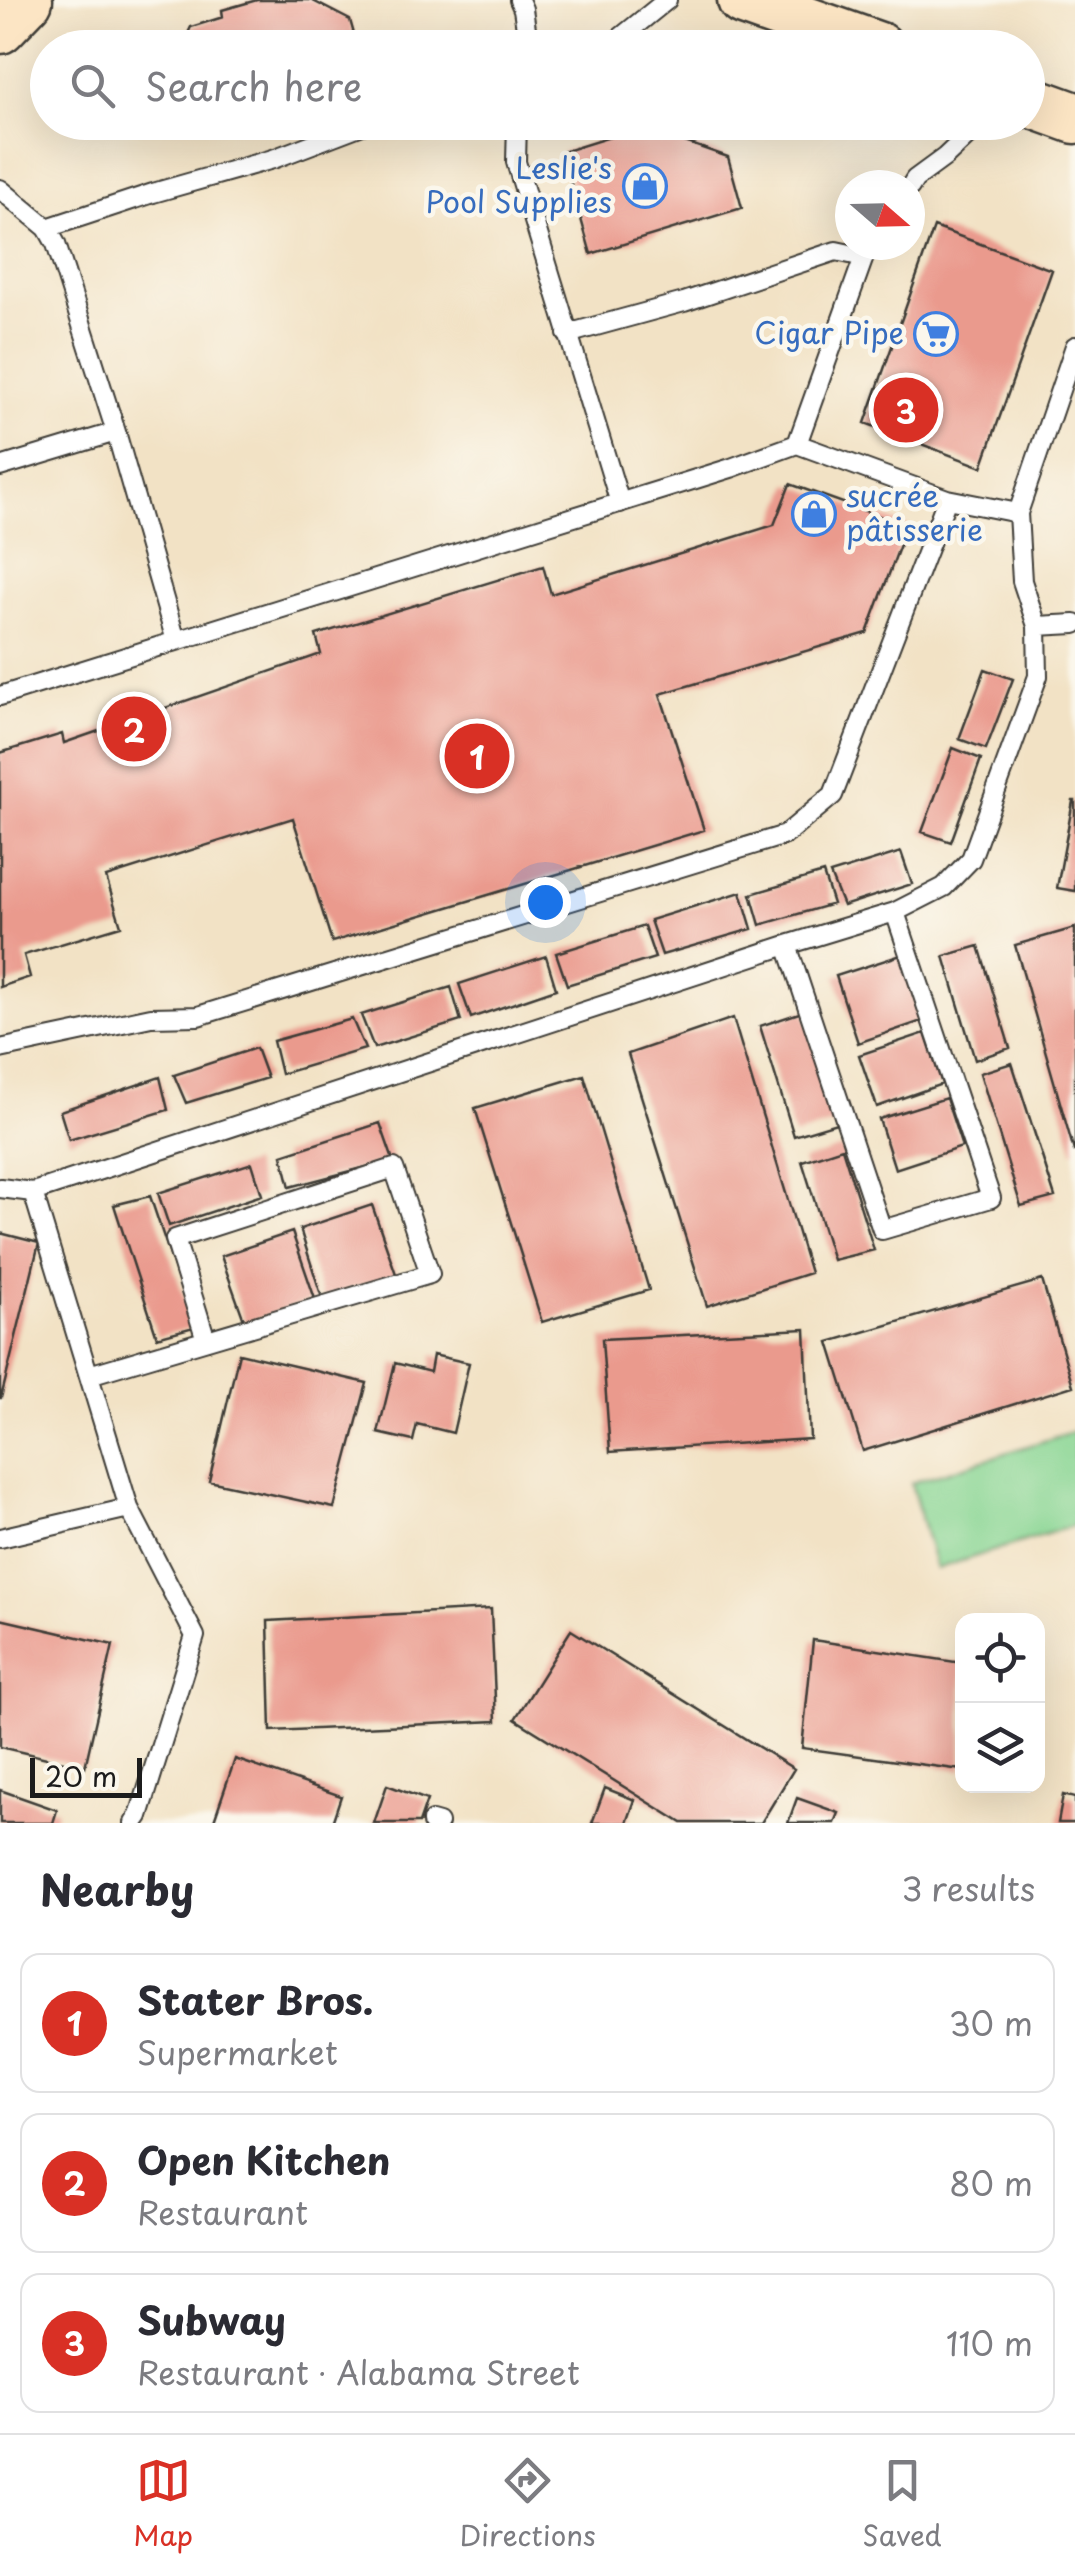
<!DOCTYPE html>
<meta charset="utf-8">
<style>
:root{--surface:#fff;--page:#f7f7f7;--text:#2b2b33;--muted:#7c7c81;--line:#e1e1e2;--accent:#d93025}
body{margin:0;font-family:"Playpen Sans",sans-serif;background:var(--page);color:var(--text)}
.controls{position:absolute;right:30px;bottom:30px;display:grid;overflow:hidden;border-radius:20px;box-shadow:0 10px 40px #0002}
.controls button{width:90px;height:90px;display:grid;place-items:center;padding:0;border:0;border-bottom:2px solid var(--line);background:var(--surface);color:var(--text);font:50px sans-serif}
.compass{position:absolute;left:835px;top:170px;width:90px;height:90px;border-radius:50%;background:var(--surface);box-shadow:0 10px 40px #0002;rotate:110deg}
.scale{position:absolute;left:30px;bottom:25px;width:112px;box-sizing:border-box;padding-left:10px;border:5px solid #1c1c1c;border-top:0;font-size:28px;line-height:35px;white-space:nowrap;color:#1c1c1c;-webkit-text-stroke:8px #fbf7ec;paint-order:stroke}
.you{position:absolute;left:545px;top:902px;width:35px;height:35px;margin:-25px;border:8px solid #fff;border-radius:50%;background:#1a73e8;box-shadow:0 0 0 15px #1a73e833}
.badge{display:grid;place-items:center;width:65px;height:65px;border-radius:50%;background:var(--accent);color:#fff;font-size:32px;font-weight:700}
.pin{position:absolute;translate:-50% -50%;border:5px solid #fff;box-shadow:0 2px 10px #0006}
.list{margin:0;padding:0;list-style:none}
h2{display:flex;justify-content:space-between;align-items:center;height:130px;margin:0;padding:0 40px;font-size:42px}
h2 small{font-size:32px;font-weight:400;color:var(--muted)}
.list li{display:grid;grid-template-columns:65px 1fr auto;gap:30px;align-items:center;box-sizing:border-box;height:140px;margin:0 20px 20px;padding:0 20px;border:2px solid var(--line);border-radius:20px}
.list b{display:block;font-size:38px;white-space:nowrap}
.list p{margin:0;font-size:32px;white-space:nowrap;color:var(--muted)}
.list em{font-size:32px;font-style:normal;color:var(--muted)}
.icon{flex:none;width:55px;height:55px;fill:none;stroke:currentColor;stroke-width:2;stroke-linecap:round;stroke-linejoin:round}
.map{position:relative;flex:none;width:1075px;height:1823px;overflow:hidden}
.search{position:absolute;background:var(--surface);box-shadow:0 10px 40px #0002;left:30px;right:30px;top:30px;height:110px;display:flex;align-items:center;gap:25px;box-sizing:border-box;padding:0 35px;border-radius:55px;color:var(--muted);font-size:38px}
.sheet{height:610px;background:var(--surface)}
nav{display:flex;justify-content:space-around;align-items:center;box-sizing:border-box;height:140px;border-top:2px solid var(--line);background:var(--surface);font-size:28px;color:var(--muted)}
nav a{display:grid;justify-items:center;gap:5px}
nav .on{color:var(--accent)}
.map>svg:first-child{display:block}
</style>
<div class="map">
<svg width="1075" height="1823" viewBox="0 0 1075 1823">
<rect width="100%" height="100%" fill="#fbf7ec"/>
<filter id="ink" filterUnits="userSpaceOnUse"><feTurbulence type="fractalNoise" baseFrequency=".01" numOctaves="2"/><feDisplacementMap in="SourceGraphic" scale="20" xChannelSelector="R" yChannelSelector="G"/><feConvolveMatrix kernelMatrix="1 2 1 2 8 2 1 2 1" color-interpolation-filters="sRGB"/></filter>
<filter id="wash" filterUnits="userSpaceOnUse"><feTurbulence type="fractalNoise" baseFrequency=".0048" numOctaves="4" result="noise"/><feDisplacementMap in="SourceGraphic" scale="40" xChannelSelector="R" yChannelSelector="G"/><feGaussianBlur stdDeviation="2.25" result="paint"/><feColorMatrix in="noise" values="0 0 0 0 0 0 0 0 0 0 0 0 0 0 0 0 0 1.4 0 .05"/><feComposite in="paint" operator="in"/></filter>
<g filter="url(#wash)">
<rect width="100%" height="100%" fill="#f2e2c5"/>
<!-- green -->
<path fill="#88d593" stroke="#527858" stroke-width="2.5" d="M1075 1431V1525L936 1569 911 1483Z"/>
<g id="blocks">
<!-- building -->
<path fill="#ea9a8d" d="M257 0H311L350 20 358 48H181L191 27 223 17 222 10Z
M642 127 728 157 742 208 591 254 562 152Z
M934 227 1052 270 982 467 865 423Z
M790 484 907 526 867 633 660 694 704 830 332 942 293 818 106 877 121 926 24 955 30 977 0 987V753L62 734 64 743 321 654 316 635 543 566 551 594 774 525Z
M985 669 1013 679 986 749 959 739Z
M953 748 981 759 951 842 922 832Z
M1073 801H1075V891L1057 888Z
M901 852 912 884 843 906 830 874Z
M823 873 833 904 760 925 751 894Z
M741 892 752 929 662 955 650 920Z
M644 926 655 958 567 985 556 953Z
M1075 928V1151H1074L1015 945Z
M979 946 1010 1048 975 1060 944 956Z
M901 955 922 1021 858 1043 836 976Z
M546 956 556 989 471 1018 459 984Z
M451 987 461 1021 374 1048 361 1015Z
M805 1011 840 1122 794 1136 760 1026Z
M733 1018 810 1273 707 1306 628 1054Z
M352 1019 365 1049 281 1074 273 1041Z
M925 1033 942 1084 877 1107 859 1055Z
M256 1048 267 1078 186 1103 174 1075Z
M1012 1063 1055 1197 1021 1206 980 1073Z
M584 1075 649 1290 542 1322 475 1108Z
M160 1077 168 1110 69 1140 60 1111Z
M946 1098 962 1147 895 1169 879 1119Z
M380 1123 393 1160 290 1187 282 1155Z
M842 1148 874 1250 833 1260 802 1161Z
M252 1163 262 1195 169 1226 158 1193Z
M150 1196 194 1327 157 1337 114 1205Z
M372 1205 396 1274 322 1298 300 1229Z
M292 1232 315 1299 245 1323 221 1256Z
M0 1233 39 1243 1 1398H0Z
M1042 1280 1073 1386 863 1451 829 1342Z
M805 1329 810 1439 610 1452 602 1339Z
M239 1353 367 1383 334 1508 209 1481Z
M433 1355 469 1363 453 1433 417 1424 413 1441 378 1433 395 1363 430 1372Z
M491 1609 496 1721 271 1731 268 1621Z
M0 1619 113 1645 85 1767 0 1747Z
M571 1630 794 1769 761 1823H682L515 1719Z
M813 1640 962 1663V1770L802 1748Z
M235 1759 341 1796 332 1823H213Z
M387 1785 427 1800 419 1823H374Z
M605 1788 635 1800 627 1823H592Z
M0 1790 57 1810 53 1823H0Z
M1063 1795 1075 1798V1823H1058Z
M797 1798 839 1813 835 1823H788Z"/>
</g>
</g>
<g filter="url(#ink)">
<use href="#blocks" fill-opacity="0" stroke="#3c3a35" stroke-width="2.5"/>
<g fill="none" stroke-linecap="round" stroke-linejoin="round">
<!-- lane casing -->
<g stroke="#3c3a35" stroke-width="22">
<path id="lane" d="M519 0 523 9 529 48
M604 48 615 42 667 0
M517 122 516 162 620 503
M910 187 915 179 945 157 982 122
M0 189 47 228 153 193 273 159 370 122
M47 228 56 244 116 432 176 641
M567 334 684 302 836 251 864 257 797 444
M0 467 116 432
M1037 626 1075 624
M0 696 731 468 797 444 947 499 1018 513
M787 945 882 1230 991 1198 895 912
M0 1049 151 1017 198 1016 785 835 833 795 947 499
M0 1188 33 1192 787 945 895 912 944 887 971 859 1038 676 1037 626 1022 581 1018 513 1075 346
M33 1192 129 1508 195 1636 139 1816 134 1823
M89 1375 430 1274 394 1168 175 1239 206 1340
M0 1538 129 1508
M432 1823V1821L439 1823"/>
</g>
<!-- secondary casing -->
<g stroke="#3c3a35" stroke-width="55">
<path id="secondary" d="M743 0 879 48
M0 28 27 0
M1028 101 1075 118"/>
</g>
<!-- lane -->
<use href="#lane" stroke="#fff" stroke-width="18"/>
<!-- secondary -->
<use href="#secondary" stroke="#fce5c4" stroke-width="50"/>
</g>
</g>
<!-- icons -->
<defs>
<g id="shop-ring" transform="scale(2.25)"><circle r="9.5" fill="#fbf7ec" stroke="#3f7fe0" stroke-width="1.5"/><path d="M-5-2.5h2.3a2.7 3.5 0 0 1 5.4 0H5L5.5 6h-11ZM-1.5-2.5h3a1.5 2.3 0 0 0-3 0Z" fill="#3f7fe0"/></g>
<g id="supermarket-ring" transform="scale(2.25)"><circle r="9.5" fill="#fbf7ec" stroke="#3f7fe0" stroke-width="1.5"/><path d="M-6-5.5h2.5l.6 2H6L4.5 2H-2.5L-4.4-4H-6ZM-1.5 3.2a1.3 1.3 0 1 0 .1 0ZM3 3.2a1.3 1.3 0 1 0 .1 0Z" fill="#3f7fe0"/></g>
</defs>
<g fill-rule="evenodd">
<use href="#shop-ring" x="645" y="186"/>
<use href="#supermarket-ring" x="936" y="334"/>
<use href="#shop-ring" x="814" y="514"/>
</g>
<g text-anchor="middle" stroke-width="9" stroke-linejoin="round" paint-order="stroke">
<!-- shop labels -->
<g font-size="30" fill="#366cbe" stroke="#fbf7ec" text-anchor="end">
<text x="612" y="179">Leslie's<tspan x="612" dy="34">Pool Supplies</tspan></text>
<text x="904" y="344">Cigar Pipe</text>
<text x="846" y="507" text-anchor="start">sucrée<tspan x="846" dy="34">pâtisserie</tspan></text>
</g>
</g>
</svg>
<div class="controls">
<button><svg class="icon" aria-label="locate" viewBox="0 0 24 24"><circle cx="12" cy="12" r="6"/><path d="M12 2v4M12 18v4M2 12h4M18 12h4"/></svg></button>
<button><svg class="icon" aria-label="layers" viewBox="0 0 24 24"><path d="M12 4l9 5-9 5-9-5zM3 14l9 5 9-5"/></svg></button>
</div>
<svg class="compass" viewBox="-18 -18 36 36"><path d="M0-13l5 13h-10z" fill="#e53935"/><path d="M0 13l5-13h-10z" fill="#7c7c81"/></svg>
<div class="scale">20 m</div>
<div class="you"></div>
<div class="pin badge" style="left:477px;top:756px">1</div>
<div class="pin badge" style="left:134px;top:729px">2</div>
<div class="pin badge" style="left:906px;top:410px">3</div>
<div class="search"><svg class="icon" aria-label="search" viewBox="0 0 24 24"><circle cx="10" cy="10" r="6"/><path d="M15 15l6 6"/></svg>Search here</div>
</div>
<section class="sheet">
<h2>Nearby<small>3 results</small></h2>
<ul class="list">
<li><span class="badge">1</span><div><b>Stater Bros.</b><p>Supermarket</p></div><em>30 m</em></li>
<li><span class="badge">2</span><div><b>Open Kitchen</b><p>Restaurant</p></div><em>80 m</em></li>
<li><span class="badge">3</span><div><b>Subway</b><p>Restaurant · Alabama Street</p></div><em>110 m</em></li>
</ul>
</section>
<nav>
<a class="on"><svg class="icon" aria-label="map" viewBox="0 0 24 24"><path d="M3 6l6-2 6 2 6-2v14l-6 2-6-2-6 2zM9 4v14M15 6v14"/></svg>Map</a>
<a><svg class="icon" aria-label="directions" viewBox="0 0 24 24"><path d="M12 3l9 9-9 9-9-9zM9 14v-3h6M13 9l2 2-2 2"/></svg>Directions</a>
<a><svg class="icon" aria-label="saved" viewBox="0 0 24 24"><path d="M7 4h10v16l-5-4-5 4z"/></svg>Saved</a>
</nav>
